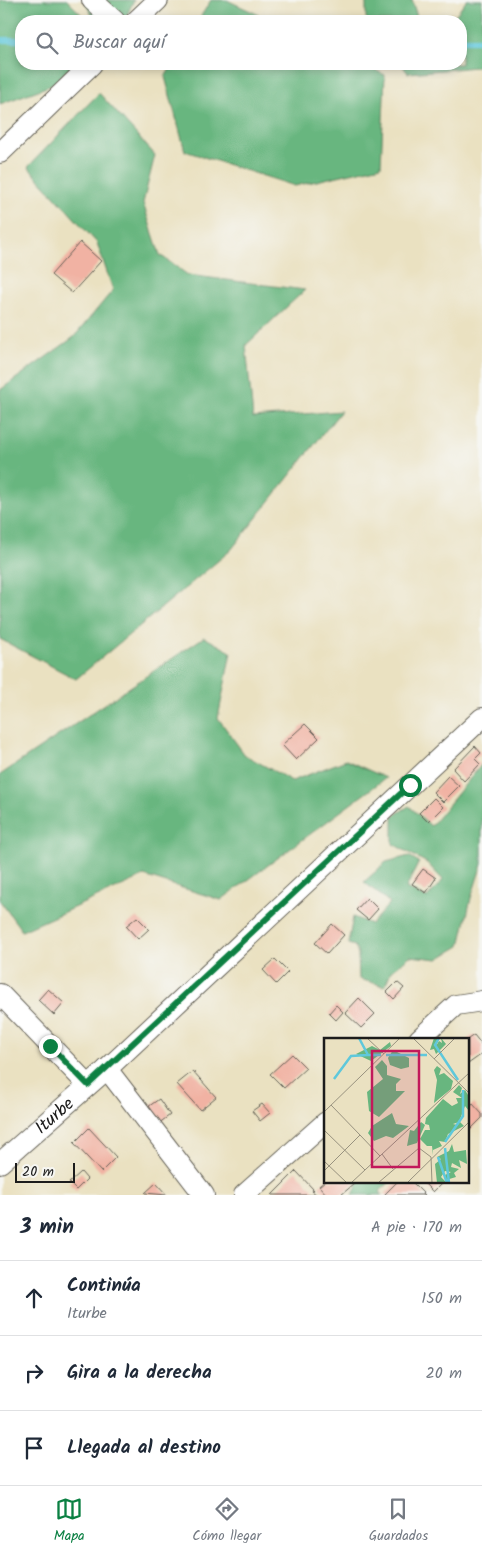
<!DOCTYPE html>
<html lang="es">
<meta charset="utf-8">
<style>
:root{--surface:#fff;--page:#f6f6f7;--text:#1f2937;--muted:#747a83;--line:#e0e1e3;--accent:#0b8043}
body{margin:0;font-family:Kalam,sans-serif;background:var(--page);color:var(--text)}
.scale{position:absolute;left:15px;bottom:12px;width:60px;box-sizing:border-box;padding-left:5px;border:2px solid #1c1c1c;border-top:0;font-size:14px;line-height:18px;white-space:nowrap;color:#1c1c1c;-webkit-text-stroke:4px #f6f6f2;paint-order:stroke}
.stop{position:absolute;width:15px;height:15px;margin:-11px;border:4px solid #0b8043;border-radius:50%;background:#fff}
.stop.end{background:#0b8043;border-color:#fff;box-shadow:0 1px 5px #0008}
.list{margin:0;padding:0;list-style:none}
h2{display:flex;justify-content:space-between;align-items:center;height:65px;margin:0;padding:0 20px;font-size:21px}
h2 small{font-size:16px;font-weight:400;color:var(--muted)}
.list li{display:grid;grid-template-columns:32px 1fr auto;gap:15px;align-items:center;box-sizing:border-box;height:75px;padding:0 20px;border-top:1px solid var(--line)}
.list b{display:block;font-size:19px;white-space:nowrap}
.list p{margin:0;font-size:16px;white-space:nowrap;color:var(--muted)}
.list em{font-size:16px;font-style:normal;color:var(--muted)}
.icon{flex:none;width:28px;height:28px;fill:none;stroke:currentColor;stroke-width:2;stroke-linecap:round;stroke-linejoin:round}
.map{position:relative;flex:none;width:482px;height:1195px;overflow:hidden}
.search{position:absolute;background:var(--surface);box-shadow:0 2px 8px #0003;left:15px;right:15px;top:15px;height:55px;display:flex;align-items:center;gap:12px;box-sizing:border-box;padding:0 18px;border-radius:20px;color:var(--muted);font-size:19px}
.sheet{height:290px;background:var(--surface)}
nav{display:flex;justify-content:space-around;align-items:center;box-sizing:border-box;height:70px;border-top:1px solid var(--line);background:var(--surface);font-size:14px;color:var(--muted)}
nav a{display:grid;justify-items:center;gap:2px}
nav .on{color:var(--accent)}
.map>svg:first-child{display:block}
</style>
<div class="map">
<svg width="482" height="1195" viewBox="0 0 482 1195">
<rect width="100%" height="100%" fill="#f6f6f2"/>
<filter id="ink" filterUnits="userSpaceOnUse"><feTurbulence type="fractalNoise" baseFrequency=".02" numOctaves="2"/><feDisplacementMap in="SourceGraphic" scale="10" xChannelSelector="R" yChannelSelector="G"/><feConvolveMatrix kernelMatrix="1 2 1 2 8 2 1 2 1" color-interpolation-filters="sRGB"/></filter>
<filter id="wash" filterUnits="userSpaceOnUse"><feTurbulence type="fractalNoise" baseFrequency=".0096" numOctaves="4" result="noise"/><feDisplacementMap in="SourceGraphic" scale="20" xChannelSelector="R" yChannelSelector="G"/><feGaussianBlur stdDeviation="1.12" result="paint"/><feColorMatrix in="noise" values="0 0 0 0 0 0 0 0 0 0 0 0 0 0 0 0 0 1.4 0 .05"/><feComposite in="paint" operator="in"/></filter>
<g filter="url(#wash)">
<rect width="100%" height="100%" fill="#eae1c1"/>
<!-- forest -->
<path fill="#68b67f" stroke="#42694e" d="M0 0H67L88 21H21V64H74L52 85 0 104Z
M84 0H134L124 21H95Z
M211 0H227L272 21H198Z
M366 0H412L417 17H454L467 0H482V60L476 67 408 73 401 64H461V21H369L366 18Z
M173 64H362L385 75 381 166 295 186 185 151 165 77Z
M99 93 155 155 143 203 160 255 188 275 305 290 246 345 253 418 341 411 231 550 76 679 0 639V390L74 337 113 290 97 243 28 167Z
M204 637 231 652 218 718 245 755 292 781 346 760 386 778 221 900 144 876 22 931 0 901V775Z
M482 764V864L471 898 460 946 438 959 410 956 391 971 385 986 359 979 358 955 355 946 348 944 353 917 371 924 390 903 364 882 386 862 409 856 419 862 406 888 427 898 443 880 427 863 393 844V816L409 806 431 826Z
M359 1181H391L380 1191 382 1195H353Z"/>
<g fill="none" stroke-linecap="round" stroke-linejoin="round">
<!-- stream -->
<path stroke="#5fc8db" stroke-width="6" d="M0 40H21
M461 40H482"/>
</g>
<g id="blocks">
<!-- building -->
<path fill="#f1b2a3" d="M80 242 101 261 72 293 51 275Z
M305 724 319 738 296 760 282 745Z
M475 746 481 753 475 759 480 764 464 781 453 769Z
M448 776 459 786 443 802 433 792Z
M434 798 443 807 428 822 419 813Z
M423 869 436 878 426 893 412 884Z
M367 898 378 909 368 920 356 910Z
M137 917 149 929 138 939 126 926Z
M332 924 344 935 327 954 315 943Z
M275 959 288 972 276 984 263 970Z
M397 982 404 988 394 999 387 992Z
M48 989 64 1003 54 1015 38 1000Z
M359 998 375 1014 361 1028 345 1013Z
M336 1005 343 1012 336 1020 329 1013Z
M474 1035 482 1045V1054L468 1064V1039Z
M292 1054 306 1068 284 1088 270 1074Z
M193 1071 216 1097 200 1110 177 1084Z
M159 1099 170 1115 158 1124 141 1112Z
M262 1104 270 1113 260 1121 252 1111Z
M473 1104 482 1114V1118L468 1132V1109Z
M89 1128 116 1157 101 1172 74 1143Z
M296 1171 314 1190 312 1191 317 1195H272Z
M81 1172 87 1179 76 1190 69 1183Z
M326 1180 352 1181 354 1184 341 1195H327L319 1186Z
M398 1181H411L425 1195H384Z
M422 1181H444L433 1192Z
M156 1183 167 1195 145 1193Z"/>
</g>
</g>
<g filter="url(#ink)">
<use href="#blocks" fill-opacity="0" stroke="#646156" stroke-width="1"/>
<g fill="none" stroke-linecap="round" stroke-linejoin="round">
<!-- street casing -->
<g stroke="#646156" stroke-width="22">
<g id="street">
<path d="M92 0 115 21"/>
<path d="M136 21 158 0"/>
<path d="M0 153 92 64"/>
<path d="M0 994 88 1085"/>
<path d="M419 1039 456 1005 482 1001"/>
<path d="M107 1069 204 1195"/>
<path id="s1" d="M0 1163 107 1069 482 718"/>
<path d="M244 1195 326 1122"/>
</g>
</g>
<!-- street -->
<use href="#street" stroke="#fff" stroke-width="20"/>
</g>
</g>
<g fill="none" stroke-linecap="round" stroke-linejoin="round" filter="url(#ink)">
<!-- route -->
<path stroke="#0b8043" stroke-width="6" d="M50 1046 88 1085 410 785"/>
</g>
<g text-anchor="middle" stroke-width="4" stroke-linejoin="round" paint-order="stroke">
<!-- street labels -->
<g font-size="18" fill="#1c1c1c" stroke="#f6f6f2">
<text dy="6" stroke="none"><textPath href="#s1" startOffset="72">Iturbe</textPath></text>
</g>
</g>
<!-- overview -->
<g transform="translate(324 1038)">
<rect width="145" height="145" fill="#eae1c1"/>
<path d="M110 0H115L112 8 115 3 118 5 117 0 122 6 112 16 110 11 106 12ZM66 4 67 8 47 23 32 16 48 8 56 12ZM69 12 85 20V29L77 31 66 27 64 20ZM58 22 63 28V37L77 41 72 46V53H81L55 79 45 73 43 54 59 41 51 29ZM113 28 117 31 115 37 120 35 129 43 127 51 110 65 113 42 110 32ZM135 47 138 50 136 56 141 52 144 57 145 73 141 68 135 84 129 86 133 87 131 90 136 84 140 88 124 96 121 104 115 103 118 108 109 112V117L108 108H103L96 101 101 92H106L105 87 101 86 102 80 119 61 128 68 134 65 132 60H138L129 54ZM68 75 72 86 85 88 69 100 62 98 50 103 44 95 48 88ZM97 84 101 87 93 105 83 108 86 92 90 93ZM128 106 130 114 142 112 143 126 135 122 137 130 128 125 127 129 135 131 130 135 132 139 122 142 121 137 127 134 121 133 117 139 123 145H113L111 126 117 121 113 119 125 113Z" fill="#68b67f"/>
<path fill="none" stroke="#5fc8db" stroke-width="2.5" d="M35 0 44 17H57M115 0 111 7 134 42M62 17H103M10 41 27 18 44 17M121 104 139 78V52M121 110 125 145M114 119 123 145"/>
<path fill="none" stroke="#98927f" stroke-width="1" d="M43 0 60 16M89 0 145 55M110 21 131 0M0 74 76 0M0 92 41 132M36 97 56 118M58 116 69 131M0 123 23 145M0 133 36 97 7 67M27 145 145 35M54 145 95 110 107 119 108 145M83 145 145 84"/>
<path fill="#c2185b" fill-opacity="0.15" stroke="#c2185b" stroke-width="2.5" d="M48 13H95V129H48Z"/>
<rect width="145" height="145" fill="none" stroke="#1c1c1c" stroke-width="2.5"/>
</g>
</svg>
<div class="scale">20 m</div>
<div class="stop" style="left:410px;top:785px"></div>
<div class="stop end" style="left:50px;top:1046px"></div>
<div class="search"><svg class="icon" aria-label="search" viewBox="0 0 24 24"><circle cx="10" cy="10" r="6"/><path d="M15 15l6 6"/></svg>Buscar aquí</div>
</div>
<section class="sheet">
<h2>3 min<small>A pie · 170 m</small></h2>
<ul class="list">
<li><svg class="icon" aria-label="ahead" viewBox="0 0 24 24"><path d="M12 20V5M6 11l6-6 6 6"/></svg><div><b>Continúa</b><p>Iturbe</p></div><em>150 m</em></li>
<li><svg class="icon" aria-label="right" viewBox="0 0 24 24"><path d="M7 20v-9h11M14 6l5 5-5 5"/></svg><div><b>Gira a la derecha</b></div><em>20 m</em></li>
<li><svg class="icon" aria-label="arrive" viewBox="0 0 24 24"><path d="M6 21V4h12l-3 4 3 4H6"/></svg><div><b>Llegada al destino</b></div></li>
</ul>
</section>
<nav>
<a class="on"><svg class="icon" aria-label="map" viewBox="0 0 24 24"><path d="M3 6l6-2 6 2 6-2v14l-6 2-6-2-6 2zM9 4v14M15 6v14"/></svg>Mapa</a>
<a><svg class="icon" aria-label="directions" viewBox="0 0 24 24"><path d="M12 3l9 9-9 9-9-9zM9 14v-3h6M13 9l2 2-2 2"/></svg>Cómo llegar</a>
<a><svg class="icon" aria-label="saved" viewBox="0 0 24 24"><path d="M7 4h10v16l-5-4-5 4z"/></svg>Guardados</a>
</nav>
